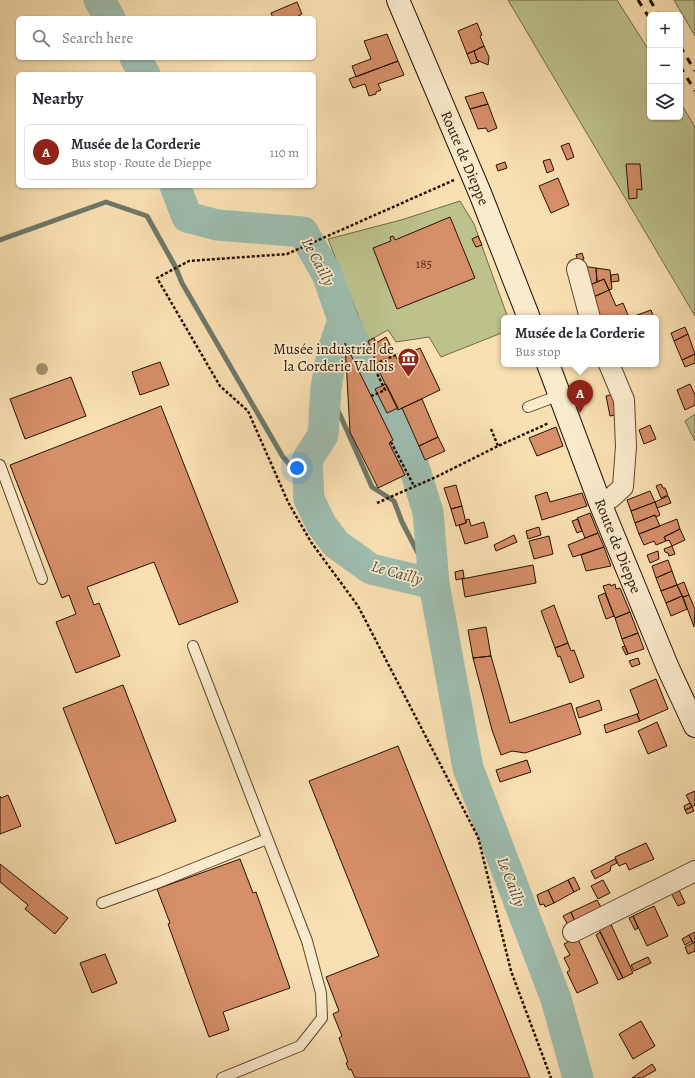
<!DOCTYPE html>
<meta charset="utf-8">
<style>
body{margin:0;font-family:Alegreya,serif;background:#f7f7f7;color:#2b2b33}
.controls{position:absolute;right:12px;top:12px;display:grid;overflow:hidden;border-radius:6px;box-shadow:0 1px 3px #0004}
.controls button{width:36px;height:36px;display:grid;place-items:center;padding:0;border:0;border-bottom:1px solid #e1e1e2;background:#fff;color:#2b2b33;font:20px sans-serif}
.you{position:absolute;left:297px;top:468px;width:14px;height:14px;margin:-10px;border:3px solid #fff;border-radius:50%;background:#1a73e8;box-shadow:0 0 0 6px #1a73e833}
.badge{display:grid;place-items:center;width:26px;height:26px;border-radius:50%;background:#8f2418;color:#fff;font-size:13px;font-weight:700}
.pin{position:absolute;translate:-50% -33px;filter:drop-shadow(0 1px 2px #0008)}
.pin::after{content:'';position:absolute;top:21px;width:14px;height:12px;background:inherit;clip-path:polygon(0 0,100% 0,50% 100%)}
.popup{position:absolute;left:501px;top:315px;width:158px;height:52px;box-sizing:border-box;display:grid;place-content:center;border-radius:6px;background:#fff;filter:drop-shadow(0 1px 3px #0005);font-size:13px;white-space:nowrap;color:#7c7c81}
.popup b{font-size:15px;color:#2b2b33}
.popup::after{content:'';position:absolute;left:50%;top:100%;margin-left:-8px;border:8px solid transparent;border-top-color:#fff}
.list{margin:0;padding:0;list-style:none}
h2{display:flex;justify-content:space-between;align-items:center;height:52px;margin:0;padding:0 16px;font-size:17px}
h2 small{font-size:13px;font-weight:400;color:#7c7c81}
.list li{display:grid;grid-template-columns:26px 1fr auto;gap:12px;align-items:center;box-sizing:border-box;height:56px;margin:0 8px 8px;padding:0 8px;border:1px solid #e1e1e2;border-radius:6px}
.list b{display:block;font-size:15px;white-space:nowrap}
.list p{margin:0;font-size:13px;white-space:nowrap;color:#7c7c81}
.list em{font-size:13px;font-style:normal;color:#7c7c81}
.icon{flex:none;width:22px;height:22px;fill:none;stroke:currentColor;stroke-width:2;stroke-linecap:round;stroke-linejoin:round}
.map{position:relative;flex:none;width:695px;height:1078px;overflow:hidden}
.search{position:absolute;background:#fff;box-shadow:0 1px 3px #0004;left:16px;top:16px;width:300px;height:44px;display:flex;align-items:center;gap:10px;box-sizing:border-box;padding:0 14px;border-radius:6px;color:#7c7c81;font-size:15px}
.panel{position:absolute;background:#fff;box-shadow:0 1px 3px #0004;left:16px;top:72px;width:300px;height:116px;border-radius:6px}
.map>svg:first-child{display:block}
</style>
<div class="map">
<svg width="695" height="1078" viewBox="0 0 695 1078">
<rect width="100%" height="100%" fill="#f9e0b2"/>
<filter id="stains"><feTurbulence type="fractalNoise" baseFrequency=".005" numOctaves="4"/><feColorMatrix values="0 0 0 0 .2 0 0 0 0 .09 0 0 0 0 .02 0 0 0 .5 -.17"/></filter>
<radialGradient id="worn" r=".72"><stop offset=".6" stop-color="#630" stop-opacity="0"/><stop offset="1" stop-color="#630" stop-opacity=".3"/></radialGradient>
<!-- green -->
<path fill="#bdc28d" stroke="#726946" d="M508,0H617L650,52V117H680V102L695,127V316Z
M674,0H695V36Z
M460,201L474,224L508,318H504V332L441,357L429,337L396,342L388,330L368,341L328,239L401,220Z
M695,414V441L685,421Z"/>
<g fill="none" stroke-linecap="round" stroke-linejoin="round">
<!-- stream -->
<path stroke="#6f7869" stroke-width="5" d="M0,240L106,202L147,216L175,266L182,283L283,457L308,485
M326,388L341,417L372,487L394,501L402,522L434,584"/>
<!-- river -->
<path stroke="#9ebdaf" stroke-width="31" d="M99,0L110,18
M135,58L145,74
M175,186L187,217L217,225L303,232L327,274L343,320L332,353L326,388L323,435L307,460L309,499L321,524L336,544L371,569L434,584L468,768L556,999L578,1078
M343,320L410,454L428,512L434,584"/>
</g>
<!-- building -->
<path fill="#d68f69" stroke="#281000" d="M297,2L302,14L298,16L299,18H273L271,13Z
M477,23L482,35L480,36L484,46L467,54L458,31Z
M387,34L398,61L356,77L352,66L371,59L364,41Z
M484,46L489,57L488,65L477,60L474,51Z
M474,51L477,60L479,62L471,64L467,54Z
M398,61L404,75L378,84L381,90L376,92V94L369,96L365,84L353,88L349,79Z
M483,92L488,104L470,109L465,97Z
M488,104L497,128L488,132L486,128L478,129L470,109Z
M569,143L574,157L567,160L561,146Z
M550,159L554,170L547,173L543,161Z
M505,162L507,168L498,171L496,165Z
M626,164H640L642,190L637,189V198L629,199Z
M558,178L569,205L551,213L539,186Z
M450,217L475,278L397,309L373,248L391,241L390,237L393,236L395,240Z
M478,236L482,245L476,247L472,239Z
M582,253L584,259L578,261L576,255Z
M582,266L596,268L597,282L590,285Z
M596,268L610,270L612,289L609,290L604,279L597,282Z
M618,274L619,281L611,282V275Z
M604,279L609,290L589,299L585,287Z
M609,290L616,306L623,303L628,315L621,318H597L589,299Z
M651,310L654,318H629Z
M685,327L688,334L674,341L671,333Z
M688,334L695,354L682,360L674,341Z
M386,337L397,359L420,348L440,390L398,410L380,373L368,341L374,338L376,343Z
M345,343L393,440L389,443L405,475L378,488L350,432Z
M695,354V363L685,367L682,360Z
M160,362L169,385L140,395L132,372Z
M71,377L86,416L25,439L10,399Z
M386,384L398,408L387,413L375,389Z
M690,384L695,395V405L685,410L677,390Z
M614,394L619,414L610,416L606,396Z
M422,399L438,437L419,446L402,408Z
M161,406L238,602L179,625L154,562L87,587L94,605L99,603L120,656L76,673L56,622L76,614L69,595L62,598L10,465Z
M650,425L656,439L644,444L639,430Z
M556,427L563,446L537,456L529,438Z
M438,437L445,451L425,460L419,446Z
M661,484L663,488H665L668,495L661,498L656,486Z
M456,485L462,506L451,509L444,488Z
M650,491L655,502L631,511L627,500Z
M547,492L550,502L582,493L587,506L542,520L535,496Z
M668,496L671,503L657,508L655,502Z
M655,502L660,515L656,517L655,515L635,523L631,511Z
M462,506L466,523L456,526L451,509Z
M590,513L598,533L585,538L577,518Z
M655,515L660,526L639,534L635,523Z
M469,519L471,526L484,522L488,537L465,544L459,525L466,523V520Z
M578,519L582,531L577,533L572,521Z
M677,519L680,529L664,537L666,541L656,545L654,541L644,545L639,534Z
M539,527L541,535L528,539L526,531Z
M680,529L685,540L672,546L669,540L666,541L664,537Z
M598,533L604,547L573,557L568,545Z
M514,535L517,542L496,551L494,545Z
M549,536L553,554L534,559L529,541Z
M672,546L675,554L669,556L668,553L665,552L664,549Z
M604,547L611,566L586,571L581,555Z
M658,551L659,559L650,563L647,555Z
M668,560L672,571L656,578L652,566Z
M533,565L536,583L465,597L462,579Z
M463,570L464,578L456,580L455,572Z
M672,571L677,585L661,591L656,578Z
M684,582L689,595L683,597L677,585Z
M610,584L611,586L615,584L616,589L620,588L630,612L615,618L603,586Z
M677,585L682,596L666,603L661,591Z
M605,593L614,616L606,619L598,596Z
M689,595L695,609L694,627L683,597Z
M682,596L687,609L671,616L666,603Z
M554,605L568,643L555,648L541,611Z
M630,612L638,633L622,639L615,618Z
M486,627L491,656L473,658L468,630Z
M638,633L644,649L628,654L622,639Z
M568,643L571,651L574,650L584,677L570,683L560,656L558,657L555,648Z
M625,646L628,654L626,655L622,647Z
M491,656L510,723L571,703L581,734L525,753L512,751L501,755L492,730L473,658Z
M638,658L640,664L632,667L629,661Z
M656,679L668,709L640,721L637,714L639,713L630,690Z
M123,685L176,821L116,844L63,708Z
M599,700L602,710L579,718L576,708Z
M637,714L640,721L606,733L604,725Z
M657,722L667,746L648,754L638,731Z
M398,746L530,1078H355L351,1069L349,1070L346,1063L348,1062L339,1038L342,1036L333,1014L339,1011L326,977L379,956L309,781Z
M527,760L531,772L500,782L496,770Z
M695,791V805L692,807L686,795Z
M8,795L21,826L0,834V796L1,798Z
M690,803L692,807L685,810L684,806Z
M692,807L694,811L687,814L685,810Z
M646,843L654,859L629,870L626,863L619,866L615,857Z
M240,859L253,893L256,892L290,988L223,1012L229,1030L209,1037L168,924L170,923L157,889Z
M615,859L617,863L611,866L610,871L595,879L591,871Z
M0,864L68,918L55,934L25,909L28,905L0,882Z
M574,877L580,889L574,892L568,880Z
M568,880L574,892L554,903L548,890Z
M603,880L610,893L598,899L591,886Z
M548,890L554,903L545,907L544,904L540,905L537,895Z
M679,890L685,903L678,906L671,893Z
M597,900L603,911L576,924L571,912Z
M654,906L668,936L647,946L633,916Z
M571,912L576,924L568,925L563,916Z
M633,916L638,928L635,930L629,918Z
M609,920L633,973L623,978L597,925Z
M600,932L623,978L618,980L596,935Z
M695,932V942L693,943L689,935Z
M689,935L692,941L685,945L682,939Z
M577,937L598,983L577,993L567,972L570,970L564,958L570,955L564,944Z
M695,942V951L688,954L685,947Z
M105,954L117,983L92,993L80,963Z
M648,957L651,963L634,971L631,965Z
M641,1021L655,1046L633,1059L619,1034Z
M652,1064L656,1070L642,1078H632Z"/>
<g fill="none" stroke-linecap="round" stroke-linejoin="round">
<defs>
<path id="lane" d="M528,407L560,395
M0,465L42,579
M193,646L307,941L321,993L322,1018L300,1046L222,1078
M102,903L157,883L267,839"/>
<path id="street" d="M577,269L590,318
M600,503L611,498L623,487L626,446L624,400L609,364
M573,932L695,871"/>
<path id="secondary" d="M398,0L480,193L529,318
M548,364L600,503L668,668L695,726"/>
</defs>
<!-- lane casing -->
<use href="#lane" stroke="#5c442c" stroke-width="12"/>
<!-- street casing -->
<use href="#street" stroke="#5c442c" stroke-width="22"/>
<!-- secondary casing -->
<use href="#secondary" stroke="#281000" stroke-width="24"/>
<!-- path -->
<path stroke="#281000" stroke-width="2.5" stroke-dasharray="3 2" stroke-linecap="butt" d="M454,180L287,254L189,261L157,278L220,386L248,411L288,502L311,542L358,606L478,837L511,971L551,1078
M371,396L385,390L373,365L398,354
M491,429L498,446
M391,442L414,486
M377,503L436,477L498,446L549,423"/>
<!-- lane -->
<use href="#lane" stroke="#fbebcd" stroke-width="10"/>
<!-- street -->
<use href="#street" stroke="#fbebcd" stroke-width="20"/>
<!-- secondary -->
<use href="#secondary" stroke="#fbebcd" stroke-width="22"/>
<!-- rail -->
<path stroke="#281000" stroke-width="3" stroke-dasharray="7 7" stroke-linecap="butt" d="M638,0L650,19
M650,0L659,15
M680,46L695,71
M680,66L695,91"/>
</g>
<!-- trees -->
<circle fill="#a3906b" cx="42" cy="369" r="6"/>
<!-- icons -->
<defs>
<symbol id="museum-pin" viewBox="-11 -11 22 30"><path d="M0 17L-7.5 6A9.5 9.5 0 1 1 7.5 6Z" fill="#8f2418" stroke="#fbebcd"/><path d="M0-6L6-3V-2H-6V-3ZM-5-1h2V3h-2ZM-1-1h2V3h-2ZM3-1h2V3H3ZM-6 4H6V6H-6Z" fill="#fff"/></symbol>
</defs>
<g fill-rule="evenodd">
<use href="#museum-pin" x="396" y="346" width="25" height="34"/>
</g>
<g text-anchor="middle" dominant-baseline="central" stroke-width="3.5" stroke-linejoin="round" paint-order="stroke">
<!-- number labels -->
<g font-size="13" fill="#54301a">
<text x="424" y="263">185</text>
</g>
<!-- street labels -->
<g font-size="15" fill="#281000" stroke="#fbebcd">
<text transform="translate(465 158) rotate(67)">Route de Dieppe</text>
<text transform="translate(618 546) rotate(68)">Route de Dieppe</text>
</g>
<!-- poi labels -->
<g font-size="15" fill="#281000" stroke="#fbebcd" text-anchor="end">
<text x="394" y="349">Musée industriel de<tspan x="394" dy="17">la Corderie Vallois</tspan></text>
</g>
<!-- water labels -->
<g font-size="16" font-style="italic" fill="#514d3d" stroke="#fbebcd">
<text transform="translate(318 262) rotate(62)">Le Cailly</text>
<text transform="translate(397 573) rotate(16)">Le Cailly</text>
<text transform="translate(511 882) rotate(69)">Le Cailly</text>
</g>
</g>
<rect width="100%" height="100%" filter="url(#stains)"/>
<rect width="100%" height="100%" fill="url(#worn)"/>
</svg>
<div class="controls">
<button>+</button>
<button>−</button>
<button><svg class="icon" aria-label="layers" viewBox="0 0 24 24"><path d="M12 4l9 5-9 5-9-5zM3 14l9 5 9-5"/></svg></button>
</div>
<div class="you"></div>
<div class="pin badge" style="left:580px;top:413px">A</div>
<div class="popup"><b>Musée de la Corderie</b>Bus stop</div>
<div class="search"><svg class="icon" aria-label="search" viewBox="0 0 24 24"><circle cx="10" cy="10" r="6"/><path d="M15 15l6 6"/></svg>Search here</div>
<section class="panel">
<h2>Nearby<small></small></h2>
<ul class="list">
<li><span class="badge">A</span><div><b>Musée de la Corderie</b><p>Bus stop · Route de Dieppe</p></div><em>110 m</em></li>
</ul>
</section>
</div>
